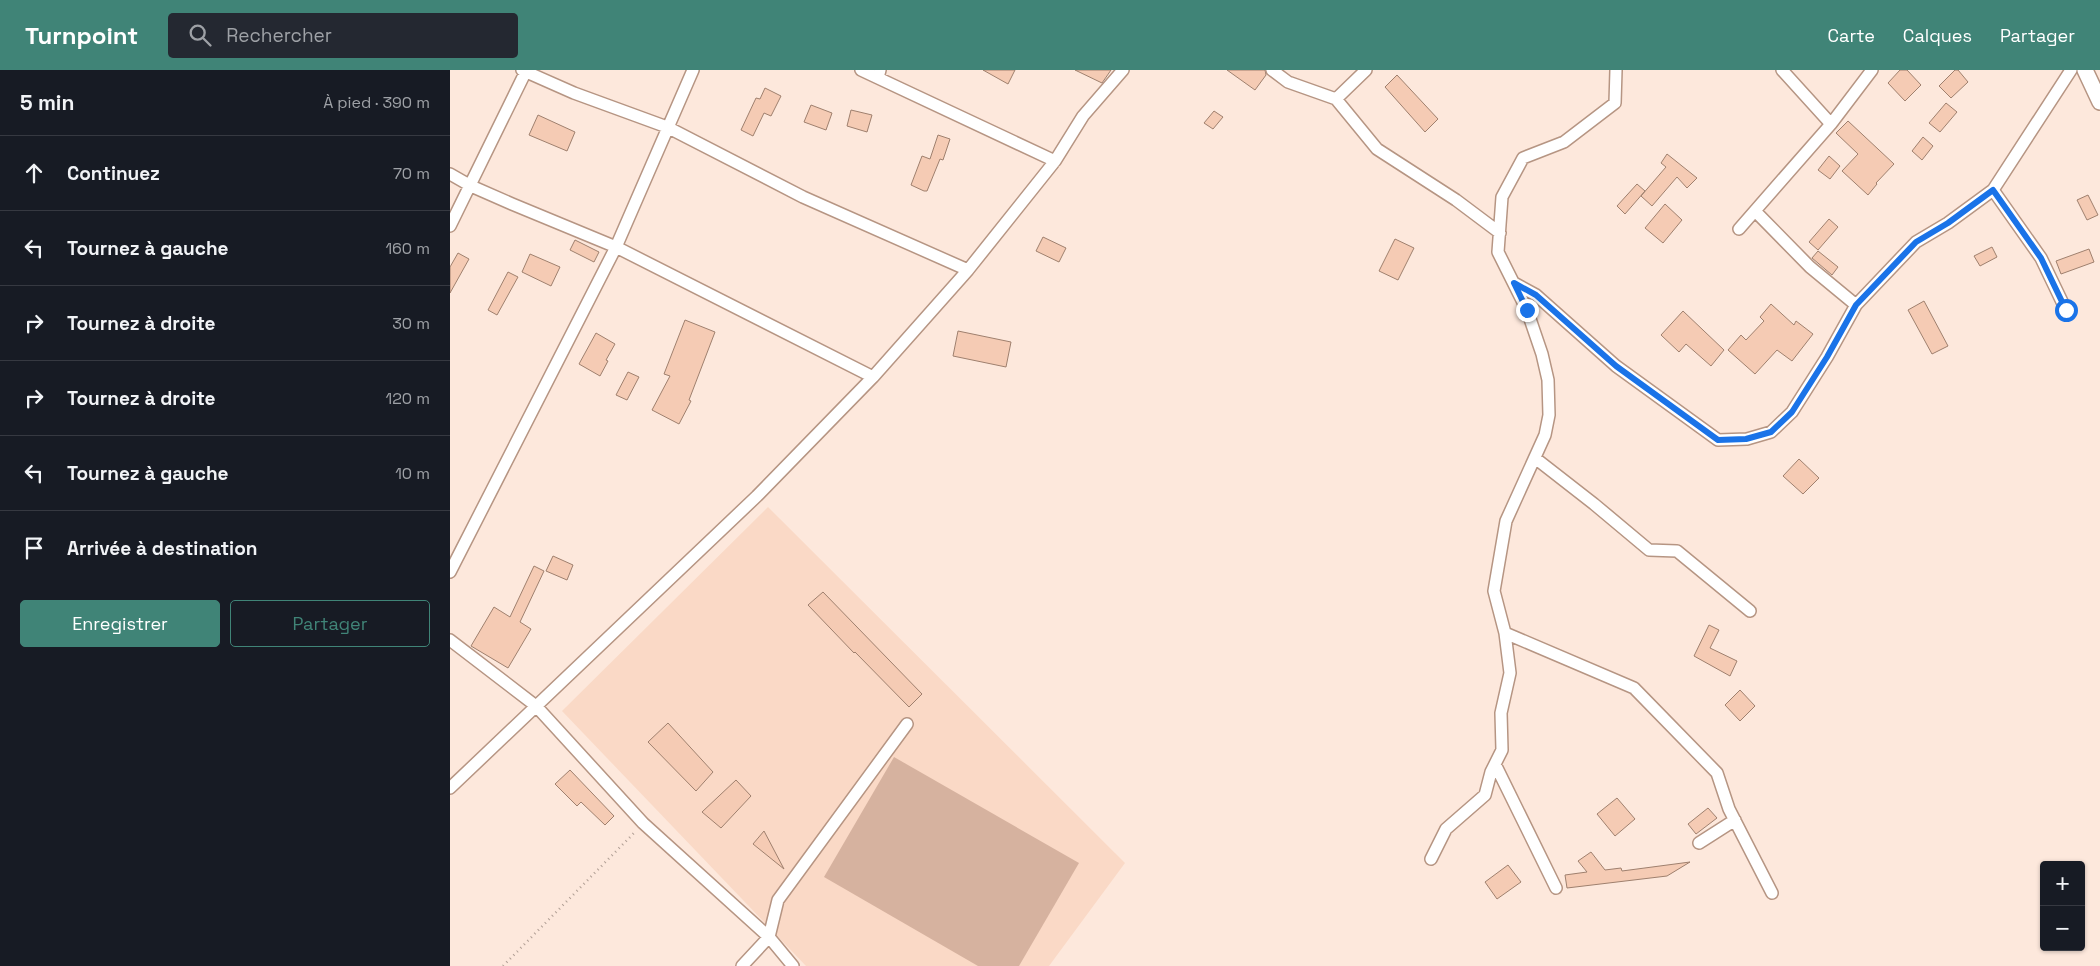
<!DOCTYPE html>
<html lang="fr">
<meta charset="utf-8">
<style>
body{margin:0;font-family:"Space Grotesk",sans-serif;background:#242831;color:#f1f3f6}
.controls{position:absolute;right:15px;bottom:15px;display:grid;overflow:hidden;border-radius:5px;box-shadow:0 1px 4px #0004}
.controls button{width:45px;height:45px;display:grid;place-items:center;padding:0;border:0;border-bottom:1px solid #363941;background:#171b24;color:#f1f3f6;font:25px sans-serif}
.stop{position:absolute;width:15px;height:15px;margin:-11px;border:4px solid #1a73e8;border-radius:50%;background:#fff}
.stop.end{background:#1a73e8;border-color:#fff;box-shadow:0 1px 5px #0008}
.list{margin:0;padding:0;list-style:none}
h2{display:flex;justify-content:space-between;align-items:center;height:65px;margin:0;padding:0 20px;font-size:21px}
h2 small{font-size:16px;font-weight:400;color:#9ea1a6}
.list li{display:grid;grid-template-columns:32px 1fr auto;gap:15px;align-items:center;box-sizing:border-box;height:75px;padding:0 20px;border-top:1px solid #363941}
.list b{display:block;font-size:19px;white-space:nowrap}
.list em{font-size:16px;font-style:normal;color:#9ea1a6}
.actions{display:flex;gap:10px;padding:15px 20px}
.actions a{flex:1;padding:11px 0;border:1px solid #408477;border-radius:5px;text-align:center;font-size:18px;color:#408477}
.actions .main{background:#408477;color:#fff}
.icon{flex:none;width:28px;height:28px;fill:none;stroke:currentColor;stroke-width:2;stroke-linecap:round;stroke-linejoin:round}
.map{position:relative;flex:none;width:1650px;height:896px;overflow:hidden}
header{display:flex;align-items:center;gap:30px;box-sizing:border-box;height:70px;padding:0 25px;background:#408477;color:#fff}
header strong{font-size:24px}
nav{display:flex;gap:28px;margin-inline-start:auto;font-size:18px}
.search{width:350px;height:45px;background:#242831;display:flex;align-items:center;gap:12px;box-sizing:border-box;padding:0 18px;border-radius:5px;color:#9ea1a6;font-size:19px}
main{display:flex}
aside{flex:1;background:#171b24}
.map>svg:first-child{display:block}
</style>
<header>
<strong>Turnpoint</strong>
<div class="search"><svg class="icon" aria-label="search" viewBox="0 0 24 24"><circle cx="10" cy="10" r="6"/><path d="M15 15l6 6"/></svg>Rechercher</div>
<nav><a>Carte</a><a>Calques</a><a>Partager</a></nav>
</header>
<main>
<aside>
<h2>5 min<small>À pied · 390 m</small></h2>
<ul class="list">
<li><svg class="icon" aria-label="ahead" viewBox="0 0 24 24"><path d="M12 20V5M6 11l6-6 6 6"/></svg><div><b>Continuez</b></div><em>70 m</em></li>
<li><svg class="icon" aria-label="left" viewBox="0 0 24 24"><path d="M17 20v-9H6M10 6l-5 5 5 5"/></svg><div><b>Tournez à gauche</b></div><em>160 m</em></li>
<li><svg class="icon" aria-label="right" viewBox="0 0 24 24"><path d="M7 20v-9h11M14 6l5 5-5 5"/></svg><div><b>Tournez à droite</b></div><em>30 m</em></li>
<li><svg class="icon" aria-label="right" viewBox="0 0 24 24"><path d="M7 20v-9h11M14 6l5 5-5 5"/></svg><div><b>Tournez à droite</b></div><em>120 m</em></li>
<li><svg class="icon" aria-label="left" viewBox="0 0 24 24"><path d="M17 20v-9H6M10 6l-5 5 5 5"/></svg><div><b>Tournez à gauche</b></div><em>10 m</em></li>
<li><svg class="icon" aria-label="arrive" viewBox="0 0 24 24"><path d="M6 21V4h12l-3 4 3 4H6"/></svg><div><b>Arrivée à destination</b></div></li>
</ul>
<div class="actions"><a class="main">Enregistrer</a><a>Partager</a></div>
</aside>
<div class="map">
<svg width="1650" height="896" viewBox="0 0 1650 896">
<rect width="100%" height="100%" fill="#fde8dc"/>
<!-- built -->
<path fill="#fad9c6" d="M318,437L675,793L599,896H356L112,641Z"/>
<!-- green -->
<path fill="#d6b29f" d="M444,687L629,793L569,896H528L374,807Z"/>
<!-- building -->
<path fill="#f5cbb4" stroke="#9f806e" d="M533,0H565L558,14Z
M625,0H661L652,13Z
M777,0H815L816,5L805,20Z
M1450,0H1457L1471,15L1455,31L1438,13Z
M1505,0H1508L1518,12L1501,28L1489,16Z
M947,5L988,49L975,62L935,17Z
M315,18L331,26L321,46L314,43L303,66L291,60L306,28L310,29Z
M1496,33L1507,42L1490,62L1479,53Z
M361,35L382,43L376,60L354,52Z
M401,40L422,45L417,62L397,56Z
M764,41L773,47L763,59L754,53Z
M88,45L125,62L117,81L79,65Z
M1398,51L1444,94L1426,113L1427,114L1418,125L1392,101L1408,84L1386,63Z
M488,65L500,69L493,90L490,89L477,121H474L461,115L472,86L480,89Z
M1473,67L1483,76L1472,90L1462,81Z
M1217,84L1247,108L1237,118L1227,107L1202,136L1191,126L1216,97L1211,93Z
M1379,86L1390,96L1380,109L1368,100Z
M1187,114L1195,121L1175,144L1167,136Z
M1638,125L1648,145L1637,150L1627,130Z
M1215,134L1232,150L1213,173L1195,158Z
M1379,149L1388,157L1368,180L1359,172Z
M593,167L616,178L609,192L586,181Z
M945,169L964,178L948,210L929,201Z
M125,170L149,182L144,192L120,180Z
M1542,177L1547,187L1530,196L1524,186Z
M1639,179L1644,192L1611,204L1606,191Z
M1368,181L1388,197L1382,205L1362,188Z
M8,183L19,189L0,223V197Z
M80,184L110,197L101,216L72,202Z
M58,202L68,207L47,245L38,240Z
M1474,231L1498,276L1482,284L1458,240Z
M1321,234L1344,255L1346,251L1363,264L1342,291L1327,280L1305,304L1278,280L1291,265L1296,270L1314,251L1310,247Z
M1233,241L1274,280L1261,296L1236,274L1229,282L1211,265Z
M235,250L265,262L239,330L241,331L229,354L202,340L220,306L214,304Z
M508,261L561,272L556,297L503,286Z
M146,263L165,274L156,290L158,291L150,306L129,294Z
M178,302L189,307L177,330L166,325Z
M1349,389L1369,408L1353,424L1333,406Z
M103,486L123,495L117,510L96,501Z
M84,496L94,501L70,552L81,559L58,598L21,576L44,537L60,547Z
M373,522L472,624L459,637L405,582L404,583L358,535Z
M1259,555L1269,560L1260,578L1287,591L1280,606L1244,586Z
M1290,620L1305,636L1290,651L1275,635Z
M218,653L263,702L246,721L198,672Z
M120,700L164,746L155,755L131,732L127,736L105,714Z
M286,710L301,726L271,758L252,742Z
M1167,728L1185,749L1165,766L1147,744Z
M1258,738L1267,748L1246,764L1238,754Z
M314,761L334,799L303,774Z
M1141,782L1155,800L1171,798L1172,801L1240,792L1217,806L1117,818L1115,805L1137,802L1128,791Z
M1058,795L1071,812L1047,829L1035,812Z"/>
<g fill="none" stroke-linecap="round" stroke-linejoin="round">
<defs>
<path id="minor" d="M72,0L124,23L217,57L353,127L518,200
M411,0L428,8L430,0
M822,0L838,12L886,29L927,79L1006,130L1050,163
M1332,0L1381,54
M428,8L605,91
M886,29L916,0
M0,104L21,116L62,134L166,177L423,307
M1543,120L1591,188L1616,240
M1305,141L1360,197L1406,235
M0,156L76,1
M1289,159L1381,54L1422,0
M1064,213L1086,225L1166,296L1268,370L1297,369L1321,362L1342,342L1377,287L1406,235L1466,172L1498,153L1543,120L1621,0
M1085,388L1144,434L1199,480L1227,481L1300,541
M0,502L166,177L243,0
M1055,563L1184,618L1267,703L1279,739L1322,823
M0,570L86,636L193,753L319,867L343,896
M1045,694L1106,818
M0,718L307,426L423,307L518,200L605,91L633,46L673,0
M1249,773L1285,750
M981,789L996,759L1035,725L1041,702L1052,680L1051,643L1060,603L1055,563L1044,521L1056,451L1095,365L1099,345L1098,310L1092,284L1077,240L1048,182L1052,127L1073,88L1114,72L1165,33L1166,0
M292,896L319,867L328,830L457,654"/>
<path id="tertiary" d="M1635,0L1650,32"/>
</defs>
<!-- minor casing -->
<use href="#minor" stroke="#b69583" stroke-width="14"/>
<!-- tertiary casing -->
<use href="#tertiary" stroke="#b69583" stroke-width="18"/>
<!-- path -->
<path stroke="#b19f95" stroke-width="2.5" stroke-dasharray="1 4" stroke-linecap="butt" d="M53,896L185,762"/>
<!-- minor -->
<use href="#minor" stroke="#fff" stroke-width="11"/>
<!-- tertiary -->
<use href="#tertiary" stroke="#fff" stroke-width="15"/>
</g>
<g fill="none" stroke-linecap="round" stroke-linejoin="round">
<!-- route -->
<path stroke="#1a73e8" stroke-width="6" d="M1077,240L1064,213L1086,225L1166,296L1268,370L1296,369L1321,362L1342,342L1377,287L1406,235L1466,172L1498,153L1543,120L1591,188L1616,240"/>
</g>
</svg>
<div class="controls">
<button>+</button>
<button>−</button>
</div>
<div class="stop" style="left:1616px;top:240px"></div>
<div class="stop end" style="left:1077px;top:240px"></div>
</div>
</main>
